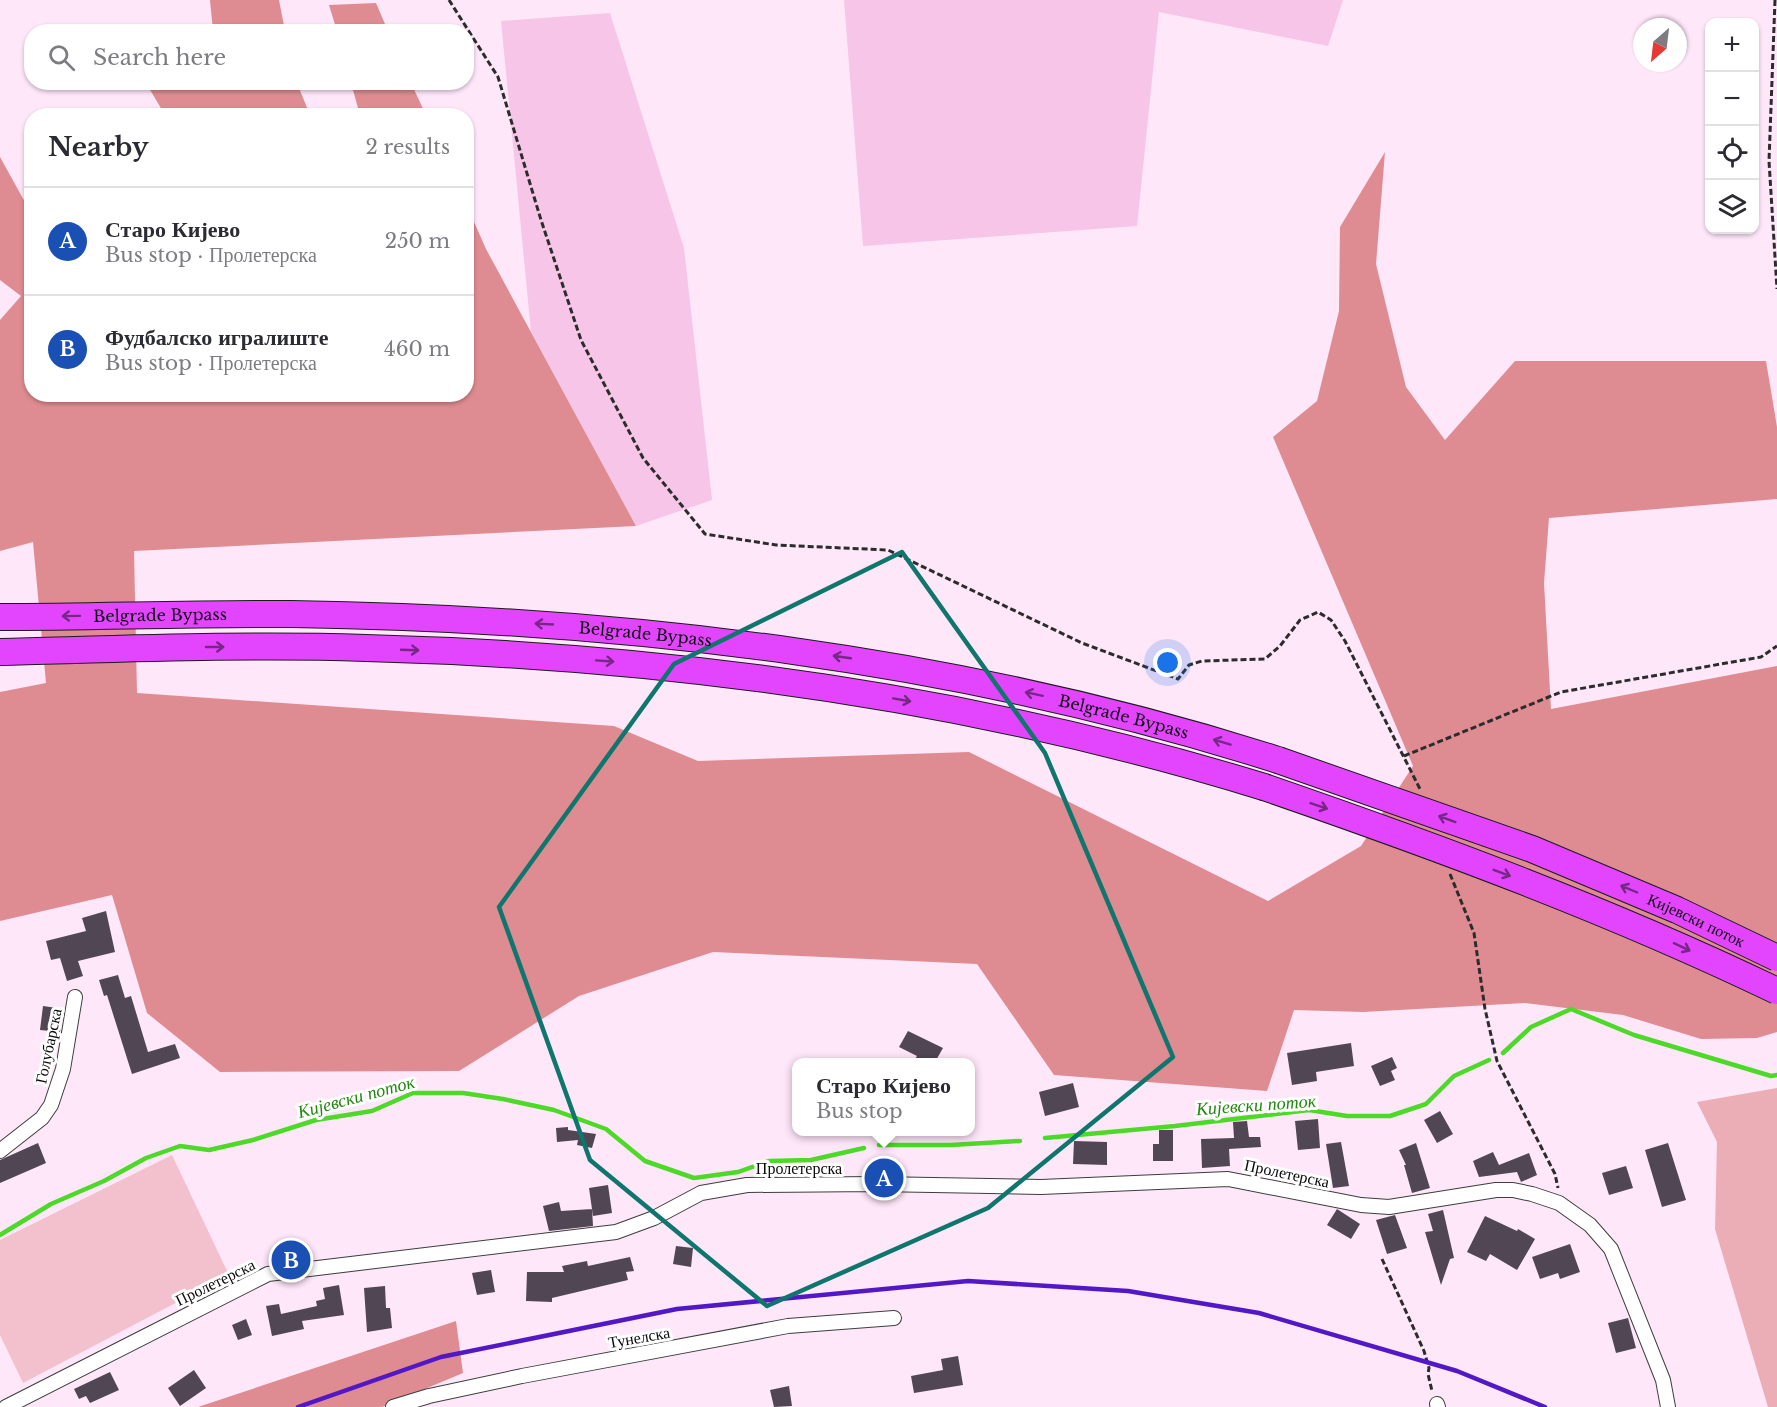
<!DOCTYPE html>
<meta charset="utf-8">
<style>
body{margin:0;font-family:"Libre Baskerville",serif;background:#f7f7f7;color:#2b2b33}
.controls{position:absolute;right:18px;top:18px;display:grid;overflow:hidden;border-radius:12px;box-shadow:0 2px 4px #0004}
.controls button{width:54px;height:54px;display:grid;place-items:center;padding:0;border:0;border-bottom:2px solid #e1e1e2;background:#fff;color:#2b2b33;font:30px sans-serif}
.compass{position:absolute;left:1633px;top:18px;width:54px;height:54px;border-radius:50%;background:#fff;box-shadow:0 2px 4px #0004;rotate:208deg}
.you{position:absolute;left:1168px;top:663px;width:21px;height:21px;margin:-15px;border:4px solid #fff;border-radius:50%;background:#1a73e8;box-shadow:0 0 0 9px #1a73e833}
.badge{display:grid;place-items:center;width:39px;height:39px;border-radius:50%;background:#7c3aed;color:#fff;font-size:20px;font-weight:700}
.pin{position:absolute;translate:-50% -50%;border:3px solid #fff;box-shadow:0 2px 6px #0006}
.popup{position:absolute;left:792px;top:1058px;width:183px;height:78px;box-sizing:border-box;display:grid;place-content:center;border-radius:12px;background:#fff;filter:drop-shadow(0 2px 4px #0005);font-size:20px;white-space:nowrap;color:#7c7c81}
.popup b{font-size:22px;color:#2b2b33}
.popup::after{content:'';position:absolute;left:50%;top:100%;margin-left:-12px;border:12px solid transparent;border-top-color:#fff}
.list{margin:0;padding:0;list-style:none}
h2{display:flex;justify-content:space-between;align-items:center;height:78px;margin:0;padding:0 24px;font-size:26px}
h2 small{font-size:20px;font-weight:400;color:#7c7c81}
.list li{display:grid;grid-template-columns:39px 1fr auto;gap:18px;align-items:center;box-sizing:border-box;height:108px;padding:0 24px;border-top:2px solid #e1e1e2}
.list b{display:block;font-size:22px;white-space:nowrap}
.list p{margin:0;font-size:20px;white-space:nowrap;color:#7c7c81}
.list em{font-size:20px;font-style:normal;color:#7c7c81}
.icon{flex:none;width:33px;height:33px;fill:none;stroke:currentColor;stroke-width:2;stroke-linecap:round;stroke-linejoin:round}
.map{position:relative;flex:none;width:1777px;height:1407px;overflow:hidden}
.search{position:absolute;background:#fff;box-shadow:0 2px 4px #0004;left:24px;top:24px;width:450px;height:66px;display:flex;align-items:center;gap:15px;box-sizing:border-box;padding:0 21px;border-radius:24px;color:#7c7c81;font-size:22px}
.panel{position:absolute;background:#fff;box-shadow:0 2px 4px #0004;left:24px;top:108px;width:450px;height:294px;border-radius:24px}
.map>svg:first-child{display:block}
</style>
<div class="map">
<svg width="1777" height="1407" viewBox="0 0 1777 1407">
<rect width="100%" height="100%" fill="#ffe7fa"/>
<!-- farmland -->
<path fill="#f7c5e8" d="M844,0H1343L1328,46L1159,12L1137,226L863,246Z
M610,13L684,248L712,500L636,526L531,332L501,21Z"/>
<!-- green -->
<path fill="#ecaeb6" d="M1777,1088V1407H1768L1715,1229L1717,1142L1697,1102Z"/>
<!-- forest -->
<path fill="#de8c91" d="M210,0H279L285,31H213Z
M376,3L388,31H337L329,5Z
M146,83H297L310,115H165Z
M351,83H411L426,115H360Z
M1385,152L1376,264L1406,387L1445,440L1515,361H1766L1777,427V499L1549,518L1544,583L1551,709L1777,666V1032L1757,1038L1701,1039L1623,1015L1525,1003L1363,1012L1294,1010L1267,1091L1054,1075L977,964L713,952L579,996L459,1071L220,1072L147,1013L112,895L0,921V692L46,683L33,542L0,551V320L21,296L0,280V157L31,213L32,394H466L467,206L486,249L636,526L134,551L137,693L614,726L698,761L969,752L1268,901L1361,846L1413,766L1273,437L1317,401L1339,311L1340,227Z
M456,1321L463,1373L382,1407H198Z"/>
<!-- pitch -->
<path fill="#f3c1ce" d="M172,1155L229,1275L23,1383L0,1335V1240Z"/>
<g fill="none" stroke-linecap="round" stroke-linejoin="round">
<!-- stream -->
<path stroke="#4dd928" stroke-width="4.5" d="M1503,1053L1531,1027L1571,1009L1634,1035L1771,1076L1777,1075
M1045,1138L1175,1126L1309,1110L1347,1116H1390L1426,1104L1454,1076L1489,1060
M879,1145H951L1020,1141
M0,1235L51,1204L104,1181L146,1158L180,1146L209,1150L253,1140L316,1120L372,1111L413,1093H463L503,1099L554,1110L606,1129L645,1161L694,1178L738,1172L769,1161L811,1160L864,1148"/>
</g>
<!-- building -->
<path fill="#514654" d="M106,911L115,952L78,961L83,976L67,981L60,958L51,960L46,941L86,931L82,918Z
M118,975L125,998L131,996L148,1052L175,1044L180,1058L132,1074L107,995L104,996L99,980Z
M43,1006L64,1009L60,1032L40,1030Z
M908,1031L943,1048L935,1062H913L917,1056L899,1047Z
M1351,1043L1354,1066L1316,1072L1317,1081L1292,1085L1287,1053Z
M1392,1057L1397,1068L1391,1071L1395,1080L1380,1086L1371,1066Z
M1073,1083L1079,1107L1045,1116L1039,1092Z
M1440,1111L1453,1134L1437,1143L1424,1120Z
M1318,1119L1320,1148L1298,1150L1295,1121Z
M1247,1121L1249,1137H1260L1261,1147L1229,1149L1230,1166L1202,1168L1201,1139L1234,1138L1233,1122Z
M568,1127V1130L596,1134L592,1148L577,1145L578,1140L557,1142L556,1128Z
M1159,1130H1173V1161H1153V1144H1159Z
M1074,1141L1107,1142V1165L1073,1164Z
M1341,1142L1349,1186L1333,1188L1326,1144Z
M38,1143L46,1163L0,1183V1160Z
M1416,1143L1430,1188L1412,1193L1404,1165H1406L1399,1150Z
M1668,1143L1686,1200L1662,1207L1645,1150Z
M1493,1152L1499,1165L1529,1153L1537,1175L1521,1182L1517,1172L1479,1177L1473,1161Z
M1626,1166L1633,1188L1609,1195L1602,1173Z
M608,1185L612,1213L593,1216L589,1188Z
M559,1202L561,1211L592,1209L593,1226L549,1231L543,1206Z
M1337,1209L1360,1224L1351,1239L1327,1225Z
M1443,1210L1454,1258L1450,1259L1441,1285L1425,1232L1433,1231L1428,1214Z
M1395,1215L1407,1248L1387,1254L1376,1220Z
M1485,1216L1517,1231L1518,1229L1535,1239L1517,1270L1490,1254L1486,1261L1467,1252Z
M1570,1244L1580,1272L1560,1279L1558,1273L1540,1279L1532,1257Z
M676,1246L693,1248L691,1267L673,1264Z
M630,1257L634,1271L626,1272L628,1280L552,1298V1302L526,1301L527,1272H564L562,1266L587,1261L588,1266Z
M491,1270L495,1292L477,1295L472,1273Z
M339,1285L344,1315L302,1321L304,1329L272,1336L266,1306L279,1304L281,1314L317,1306L316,1301L325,1299L323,1288Z
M385,1286L386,1308H390L392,1328L367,1332L364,1288Z
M1628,1318L1636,1348L1616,1353L1608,1323Z
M246,1319L252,1335L238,1340L232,1325Z
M958,1356L963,1385L914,1393L911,1376L943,1370L941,1359Z
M194,1370L206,1388L180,1406L168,1388Z
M110,1372L119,1390L90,1403L86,1396L79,1399L74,1389Z
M789,1386L792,1406L774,1407L770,1390Z"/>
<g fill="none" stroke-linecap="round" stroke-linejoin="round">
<defs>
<path id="minor" d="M0,1151L42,1118L51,1105L63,1069L75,997
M1437,1404L1438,1407
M6,1407L268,1274L616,1232L654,1218L701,1193L747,1185L876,1184L1041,1187L1228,1179L1361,1205L1389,1207L1496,1190H1513L1532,1194L1559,1203L1590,1225L1611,1249L1663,1380L1668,1407
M393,1407L429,1396L522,1376L788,1326L894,1318"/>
<g id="motorway">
<path id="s1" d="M0,617C97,617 195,613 292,614C626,619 959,658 1278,760"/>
<path d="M0,652C122,649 244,644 366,648C670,656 972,697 1264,787"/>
</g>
</defs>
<!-- minor casing -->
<use href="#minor" stroke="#3d3d3d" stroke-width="16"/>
<!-- motorway casing -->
<use href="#motorway" stroke="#1b1b1b" stroke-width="28"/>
<!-- path -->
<path stroke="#2c2c2c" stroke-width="3" stroke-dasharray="6 3" stroke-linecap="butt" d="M449,0L498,77L541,220L581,340L643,458L705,534L776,545L888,550L1082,643L1178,679L1189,665L1202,661L1265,659L1280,646L1300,620L1318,612L1331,620L1345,641L1420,789
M1775,0L1769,161L1777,289
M1404,756L1561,692L1761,657L1777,646
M1450,874L1474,933L1485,1009L1497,1061L1555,1174L1558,1188
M1382,1259L1424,1351L1429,1368L1428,1374L1432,1391"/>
<!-- minor -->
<use href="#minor" stroke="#fff" stroke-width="14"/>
<!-- motorway -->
<use href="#motorway" stroke="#e345ff" stroke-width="26"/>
<!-- rail -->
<path stroke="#5318c5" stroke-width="4.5" d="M298,1407L441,1357L677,1309L968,1281L1128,1291L1259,1313L1457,1371L1545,1407"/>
<defs>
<g id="motorway-bridge">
<path id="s2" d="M1278,760L1532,849L1677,910L1777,958"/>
<path d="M1264,787C1438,847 1611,911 1777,991"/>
</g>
</defs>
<!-- motorway-bridge casing -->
<use href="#motorway-bridge" stroke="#1b1b1b" stroke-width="28" stroke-linecap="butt"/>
<!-- motorway-bridge -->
<use href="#motorway-bridge" stroke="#e345ff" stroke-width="26"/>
</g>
<!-- one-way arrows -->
<defs><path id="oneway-shaft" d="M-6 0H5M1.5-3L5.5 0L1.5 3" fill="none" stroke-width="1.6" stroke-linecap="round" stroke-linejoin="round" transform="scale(1.5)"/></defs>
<g stroke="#762884">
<use href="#oneway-shaft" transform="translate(71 616) rotate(179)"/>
<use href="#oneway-shaft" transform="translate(544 624) rotate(-177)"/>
<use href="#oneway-shaft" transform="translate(215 647)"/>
<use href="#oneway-shaft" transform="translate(410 650) rotate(2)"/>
<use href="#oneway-shaft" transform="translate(842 657) rotate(-172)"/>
<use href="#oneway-shaft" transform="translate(605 661) rotate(4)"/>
<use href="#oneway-shaft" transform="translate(1034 694) rotate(-168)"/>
<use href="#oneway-shaft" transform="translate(902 700) rotate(10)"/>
<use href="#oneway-shaft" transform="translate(1222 742) rotate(-163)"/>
<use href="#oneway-shaft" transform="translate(1319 806) rotate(19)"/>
<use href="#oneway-shaft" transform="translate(1447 819) rotate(-160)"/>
<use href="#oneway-shaft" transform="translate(1502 873) rotate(21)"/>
<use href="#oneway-shaft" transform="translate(1629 889) rotate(-157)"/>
<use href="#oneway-shaft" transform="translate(1682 947) rotate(25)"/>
</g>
<!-- marked area -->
<path fill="none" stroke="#0f766e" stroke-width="4.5" stroke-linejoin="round" d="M902,552L1045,753L1173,1057L988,1208L767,1306L590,1160L499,907L674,664Z"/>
<g text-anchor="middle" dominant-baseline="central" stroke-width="6" stroke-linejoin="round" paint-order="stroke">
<!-- street labels -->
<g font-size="16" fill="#0a0a0a" stroke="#fff">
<text stroke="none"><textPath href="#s1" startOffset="160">Belgrade Bypass</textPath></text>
<text stroke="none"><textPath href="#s1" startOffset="646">Belgrade Bypass</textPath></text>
<text stroke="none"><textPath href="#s1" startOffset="1132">Belgrade Bypass</textPath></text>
<text stroke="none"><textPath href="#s2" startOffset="448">Кијевски поток</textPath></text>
<text transform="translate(48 1046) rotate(-78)">Голубарска</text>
<text x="799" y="1168">Пролетерска</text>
<text transform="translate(1287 1173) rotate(12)">Пролетерска</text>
<text transform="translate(215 1282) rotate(-26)">Пролетерска</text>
<text transform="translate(639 1337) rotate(-10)">Тунелска</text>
</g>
<!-- water labels -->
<g font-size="18" font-style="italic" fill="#21870c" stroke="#fff">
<text transform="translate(356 1097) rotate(-15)">Кијевски поток</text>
<text transform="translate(1256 1105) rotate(-4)">Кијевски поток</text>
</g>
</g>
</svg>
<div class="controls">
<button>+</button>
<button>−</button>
<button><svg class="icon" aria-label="locate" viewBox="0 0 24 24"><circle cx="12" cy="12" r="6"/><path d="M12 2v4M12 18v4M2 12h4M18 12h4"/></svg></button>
<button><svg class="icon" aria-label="layers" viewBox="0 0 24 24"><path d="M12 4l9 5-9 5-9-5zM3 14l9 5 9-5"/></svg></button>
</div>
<svg class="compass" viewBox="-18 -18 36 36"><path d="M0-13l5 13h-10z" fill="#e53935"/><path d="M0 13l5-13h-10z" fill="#7c7c81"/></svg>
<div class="you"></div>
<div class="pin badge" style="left:884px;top:1178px;background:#1a4fb4">A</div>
<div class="popup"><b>Старо Кијево</b>Bus stop</div>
<div class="pin badge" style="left:291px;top:1260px;background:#1a4fb4">B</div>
<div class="search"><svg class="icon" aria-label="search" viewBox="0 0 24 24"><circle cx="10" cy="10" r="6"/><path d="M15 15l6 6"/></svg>Search here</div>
<section class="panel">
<h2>Nearby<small>2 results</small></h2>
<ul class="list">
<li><span class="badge" style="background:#1a4fb4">A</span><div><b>Старо Кијево</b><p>Bus stop · Пролетерска</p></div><em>250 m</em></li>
<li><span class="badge" style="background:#1a4fb4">B</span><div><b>Фудбалско игралиште</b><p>Bus stop · Пролетерска</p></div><em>460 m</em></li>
</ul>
</section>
</div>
